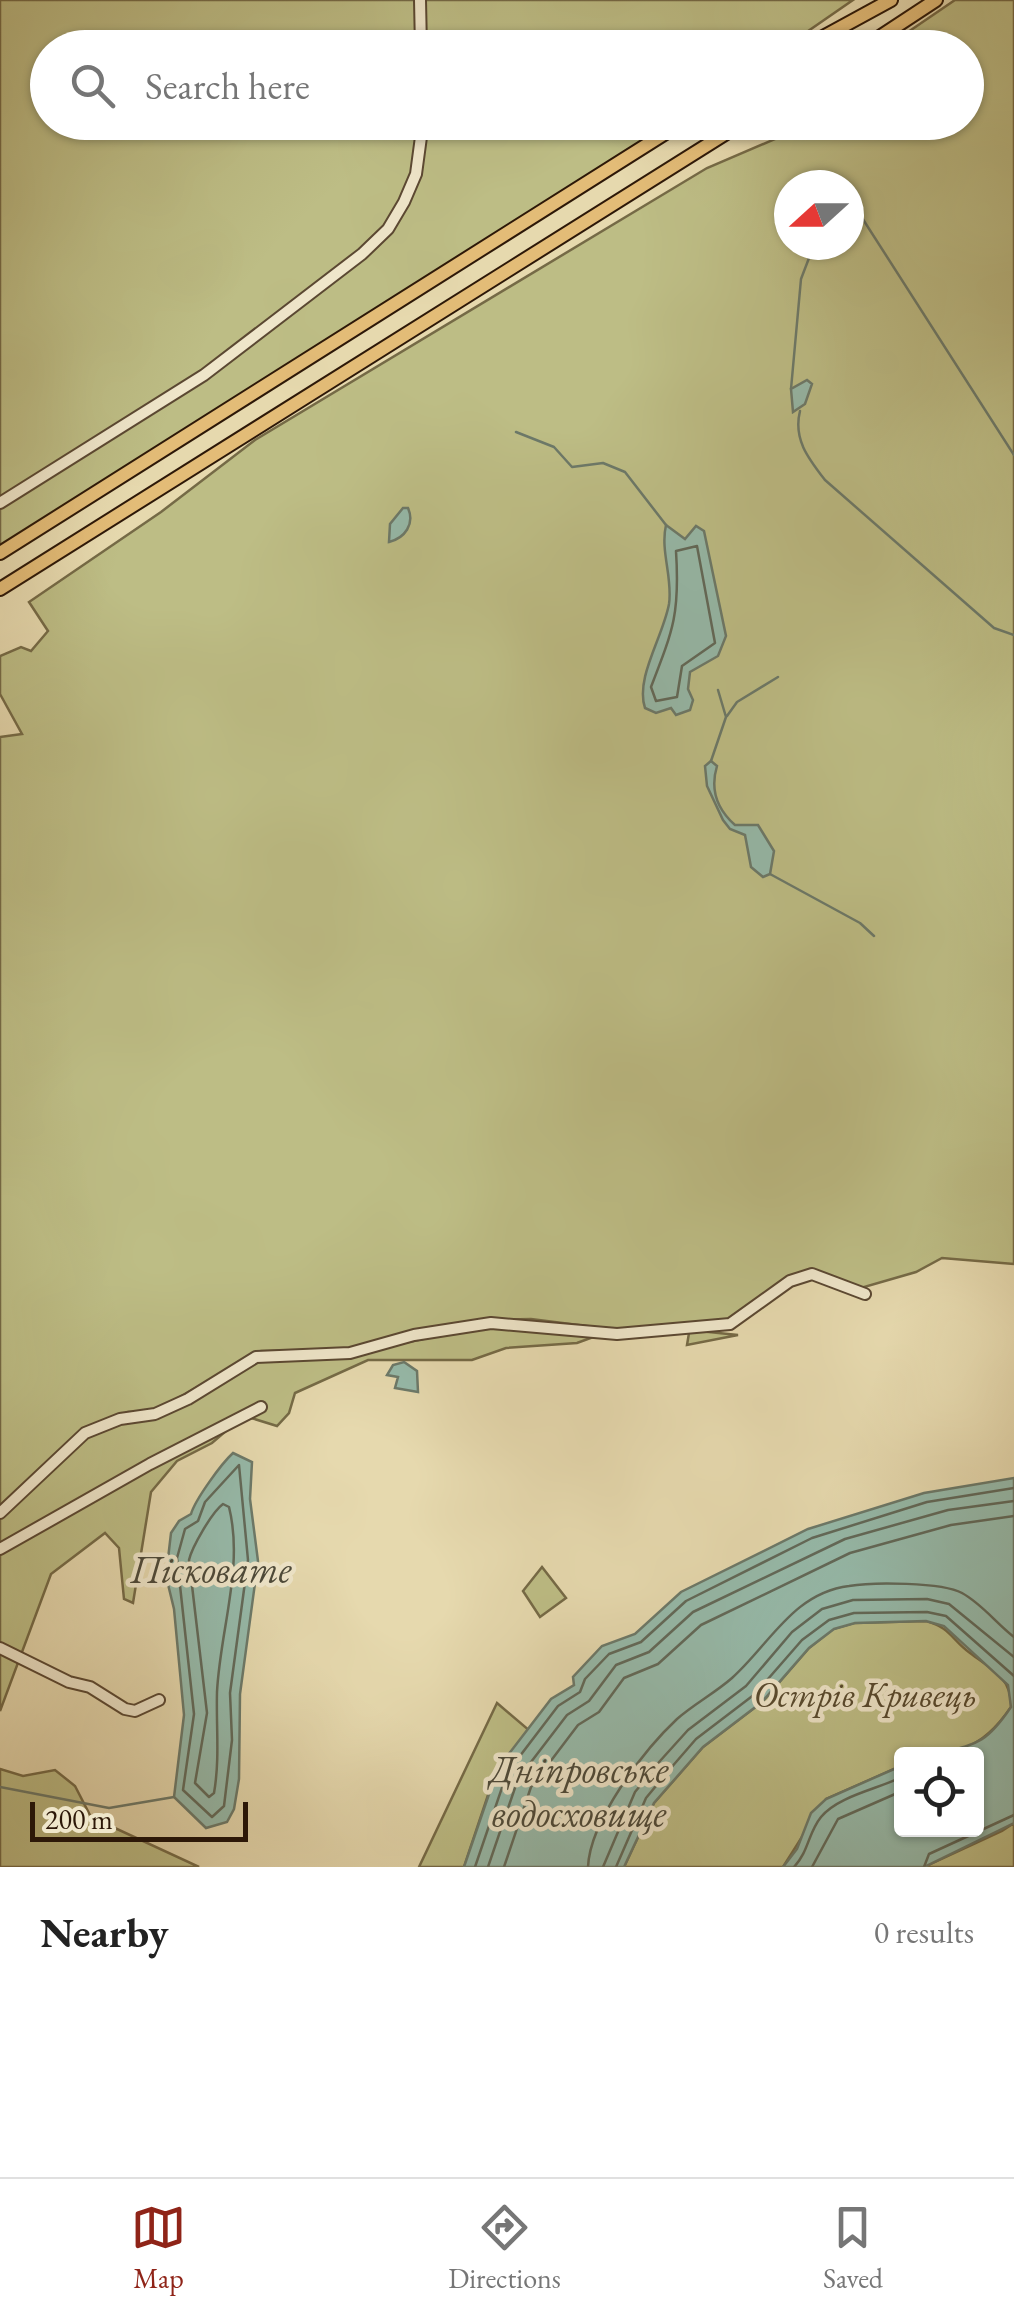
<!DOCTYPE html>
<meta charset="utf-8">
<style>
body{margin:0;font-family:"EB Garamond",serif;background:#f2f2f2;color:#222}
.controls{position:absolute;right:30px;bottom:30px;display:grid;overflow:hidden;border-radius:10px;box-shadow:0 2px 8px #0004}
.controls button{width:90px;height:90px;display:grid;place-items:center;padding:0;border:0;border-bottom:2px solid #e0e0e0;background:#fff;color:#222;font:50px sans-serif}
.compass{position:absolute;left:774px;top:170px;width:90px;height:90px;border-radius:50%;background:#fff;box-shadow:0 2px 8px #0004;rotate:249deg}
.scale{position:absolute;left:30px;bottom:25px;width:218px;box-sizing:border-box;padding-left:10px;border:5px solid #2d1808;border-top:0;font-size:28px;line-height:35px;white-space:nowrap;color:#2d1808;-webkit-text-stroke:8px #efe6ca;paint-order:stroke}
.list{margin:0;padding:0;list-style:none}
h2{display:flex;justify-content:space-between;align-items:center;height:130px;margin:0;padding:0 40px;font-size:42px}
h2 small{font-size:32px;font-weight:400;color:#767676}
.icon{flex:none;width:55px;height:55px;fill:none;stroke:currentColor;stroke-width:2;stroke-linecap:round;stroke-linejoin:round}
.map{position:relative;flex:none;width:1014px;height:1867px;overflow:hidden}
.search{position:absolute;background:#fff;box-shadow:0 2px 8px #0004;left:30px;right:30px;top:30px;height:110px;display:flex;align-items:center;gap:25px;box-sizing:border-box;padding:0 35px;border-radius:55px;color:#767676;font-size:38px}
.sheet{height:310px;background:#fff}
nav{display:flex;justify-content:space-around;align-items:center;box-sizing:border-box;height:140px;border-top:2px solid #e0e0e0;background:#fff;font-size:28px;color:#767676}
nav a{display:grid;justify-items:center;gap:5px}
nav .on{color:#8f2418}
.map>svg:first-child{display:block}
</style>
<div class="map">
<svg width="1014" height="1867" viewBox="0 0 1014 1867">
<rect width="100%" height="100%" fill="#e6d9ae"/>
<filter id="stains"><feTurbulence type="fractalNoise" baseFrequency=".002" numOctaves="4"/><feColorMatrix values="0 0 0 0 .2 0 0 0 0 .09 0 0 0 0 .02 0 0 0 .5 -.17"/></filter>
<radialGradient id="worn" r=".72"><stop offset=".6" stop-color="#630" stop-opacity="0"/><stop offset="1" stop-color="#630" stop-opacity=".3"/></radialGradient>
<!-- green -->
<path fill="#bdbd85" stroke="#756a46" stroke-width="2.5" fill-rule="evenodd" d="M0,0H853L785,47L48,48V122L671,123L0,547Z
M955,0H1014V1264L942,1258L916,1272L854,1290L812,1270L731,1320L618,1330L531,1319L482,1320L351,1350L261,1351L153,1412H128L84,1430L0,1506V737L22,734L0,694V656L21,647L31,651L48,631L29,602L161,512L255,440L707,168L789,133L801,123L966,122V48L886,47ZM789,185H849V245H789Z
M491,1325L596,1336L577,1343L506,1348L472,1360H368L295,1393L289,1413L277,1426L251,1418L233,1425L212,1443L177,1461L151,1492L133,1603L124,1599L119,1548L105,1533L51,1574L0,1711V1517L87,1435L102,1427L155,1417L259,1359L331,1358Z
M699,1331L738,1335L687,1345L689,1333Z
M542,1567L566,1598L540,1617L523,1591Z
M926,1621C950,1627 952,1640 970,1653C991,1669 1012,1677 1011,1707C980,1753 955,1754 902,1754L901,1766L826,1799L783,1867H624L654,1803L703,1747L762,1702L809,1648L833,1629L854,1623Z
M497,1703L530,1731L509,1754L490,1789L464,1867H419Z
M0,1769L23,1776L55,1770L75,1786L91,1817L199,1867H0Z
M1014,1823V1867H924L1002,1831Z"/>
<!-- water -->
<path fill="#96baaa" stroke="#6c7969" stroke-width="2.5" d="M807,380L812,384L805,404L793,412L791,389Z
M403,508H408C415,524 405,538 389,542L390,524Z
M666,525L685,539L696,526L704,531L726,636L718,656L690,672L688,689L693,700L690,710L676,715L671,708L656,713L645,708C635,678 663,637 669,604C673,578 660,551 666,525Z
M711,761L717,766C710,789 717,809 735,825H758L774,851L770,874L763,877L751,867L745,835L730,829L723,820L707,786L705,766Z
M404,1362L417,1371L418,1392L395,1388L398,1377L387,1375L393,1365Z
M233,1453L252,1462L250,1499L258,1561L240,1694L239,1779L234,1809L227,1822L206,1828L174,1797L184,1715L174,1609L166,1576L171,1533L179,1521L191,1514C195,1500 221,1464 233,1453Z
M1014,1478V1823L924,1867H783L797,1849L811,1813L826,1799L901,1766L902,1830H976V1754H936C977,1744 986,1744 1011,1707L1008,1685L944,1626L926,1621L855,1623L834,1629L809,1648L762,1702L703,1747L654,1803L624,1867H464L498,1768L551,1699L574,1685L573,1677L602,1646L635,1634L681,1592L808,1529L924,1493Z"/>
<g fill="none" stroke-linecap="round" stroke-linejoin="round">
<!-- shore -->
<path stroke="#626959" stroke-width="2.5" d="M697,546L715,643L682,666L677,697L656,701L651,687C673,630 680,614 676,551Z
M239,1465L248,1560L230,1693L232,1740L224,1806L212,1817L183,1790L194,1714L177,1558L185,1529L198,1521L205,1502Z
M223,1504L229,1507C244,1567 220,1630 217,1692C216,1726 220,1759 214,1793L209,1797L195,1783L207,1713L189,1560C192,1547 212,1512 223,1504Z
M475,1867L507,1773L558,1706L580,1692L585,1679L609,1654L641,1642L686,1601L812,1538L927,1502L1014,1488
M488,1867L518,1779L567,1715L589,1701L616,1665L649,1652L693,1612L845,1539L948,1510L1014,1501
M504,1867L531,1787L578,1725L599,1712L624,1678L658,1664L701,1625L850,1553L951,1525L1014,1516
M588,1867C590,1820 644,1750 677,1719C694,1704 715,1693 732,1678C770,1644 793,1593 849,1586C872,1582 942,1582 962,1593C982,1604 996,1623 1014,1637
M603,1867L635,1792L660,1761L688,1730L746,1686L792,1632L822,1609L853,1600L927,1599L949,1604L1014,1657
M616,1867L646,1798L670,1769L696,1739L755,1694L802,1640L829,1620L854,1613L927,1612L946,1616L1014,1676
M794,1867C809,1851 808,1833 821,1817C838,1796 878,1789 902,1777
M812,1867L838,1819L902,1791
M924,1867L929,1854L1014,1815"/>
<!-- stream -->
<path stroke="#6c7969" stroke-width="2.5" d="M849,209L857,210L1014,455
M791,389L801,279L814,245
M800,411C793,439 808,458 825,480L994,628L1014,635
M516,432L554,447L572,467L603,463L625,472L666,525
M727,716L737,702L778,677
M711,761L726,717L718,690
M770,874L860,923L874,936
M0,1787L109,1808L174,1797"/>
<defs>
<path id="minor" d="M420,0L421,48
M0,503L204,375L362,254L388,229L404,202L416,174L423,122
M0,1513L85,1433L120,1419L155,1414L188,1399L256,1357L350,1353L414,1335L491,1323L617,1334L730,1324L790,1281L812,1274L865,1294
M0,1549L150,1464L261,1407
M0,1648L69,1682L90,1687L125,1709L135,1711L159,1700"/>
<path id="major" d="M803,48L891,0
M863,48L936,0
M0,553L683,122
M0,589L744,122"/>
</defs>
<!-- minor casing -->
<use href="#minor" stroke="#5b4832" stroke-width="14"/>
<!-- major casing -->
<use href="#major" stroke="#2d1808" stroke-width="16"/>
<!-- minor -->
<use href="#minor" stroke="#efe6ca" stroke-width="10"/>
<!-- major -->
<use href="#major" stroke="#e3bc77" stroke-width="12"/>
</g>
<g text-anchor="middle" dominant-baseline="central" stroke-width="9" stroke-linejoin="round" paint-order="stroke">
<!-- park labels -->
<g font-size="35" font-style="italic" fill="#584a2e" stroke="#efe6ca">
<text x="865" y="1694">Острів Кривець</text>
</g>
<!-- water labels -->
<g font-size="38" font-style="italic" fill="#4c4939" stroke="#efe6ca">
<text x="211" y="1568">Пісковате</text>
<text x="579" y="1768">Дніпровське<tspan x="579" dy="44">водосховище</tspan></text>
</g>
</g>
<rect width="100%" height="100%" filter="url(#stains)"/>
<rect width="100%" height="100%" fill="url(#worn)"/>
</svg>
<div class="controls">
<button><svg class="icon" aria-label="locate" viewBox="0 0 24 24"><circle cx="12" cy="12" r="6"/><path d="M12 2v4M12 18v4M2 12h4M18 12h4"/></svg></button>
</div>
<svg class="compass" viewBox="-18 -18 36 36"><path d="M0-13l5 13h-10z" fill="#e53935"/><path d="M0 13l5-13h-10z" fill="#767676"/></svg>
<div class="scale">200 m</div>
<div class="search"><svg class="icon" aria-label="search" viewBox="0 0 24 24"><circle cx="10" cy="10" r="6"/><path d="M15 15l6 6"/></svg>Search here</div>
</div>
<section class="sheet">
<h2>Nearby<small>0 results</small></h2>
<ul class="list">
</ul>
</section>
<nav>
<a class="on"><svg class="icon" aria-label="map" viewBox="0 0 24 24"><path d="M3 6l6-2 6 2 6-2v14l-6 2-6-2-6 2zM9 4v14M15 6v14"/></svg>Map</a>
<a><svg class="icon" aria-label="directions" viewBox="0 0 24 24"><path d="M12 3l9 9-9 9-9-9zM9 14v-3h6M13 9l2 2-2 2"/></svg>Directions</a>
<a><svg class="icon" aria-label="saved" viewBox="0 0 24 24"><path d="M7 4h10v16l-5-4-5 4z"/></svg>Saved</a>
</nav>
